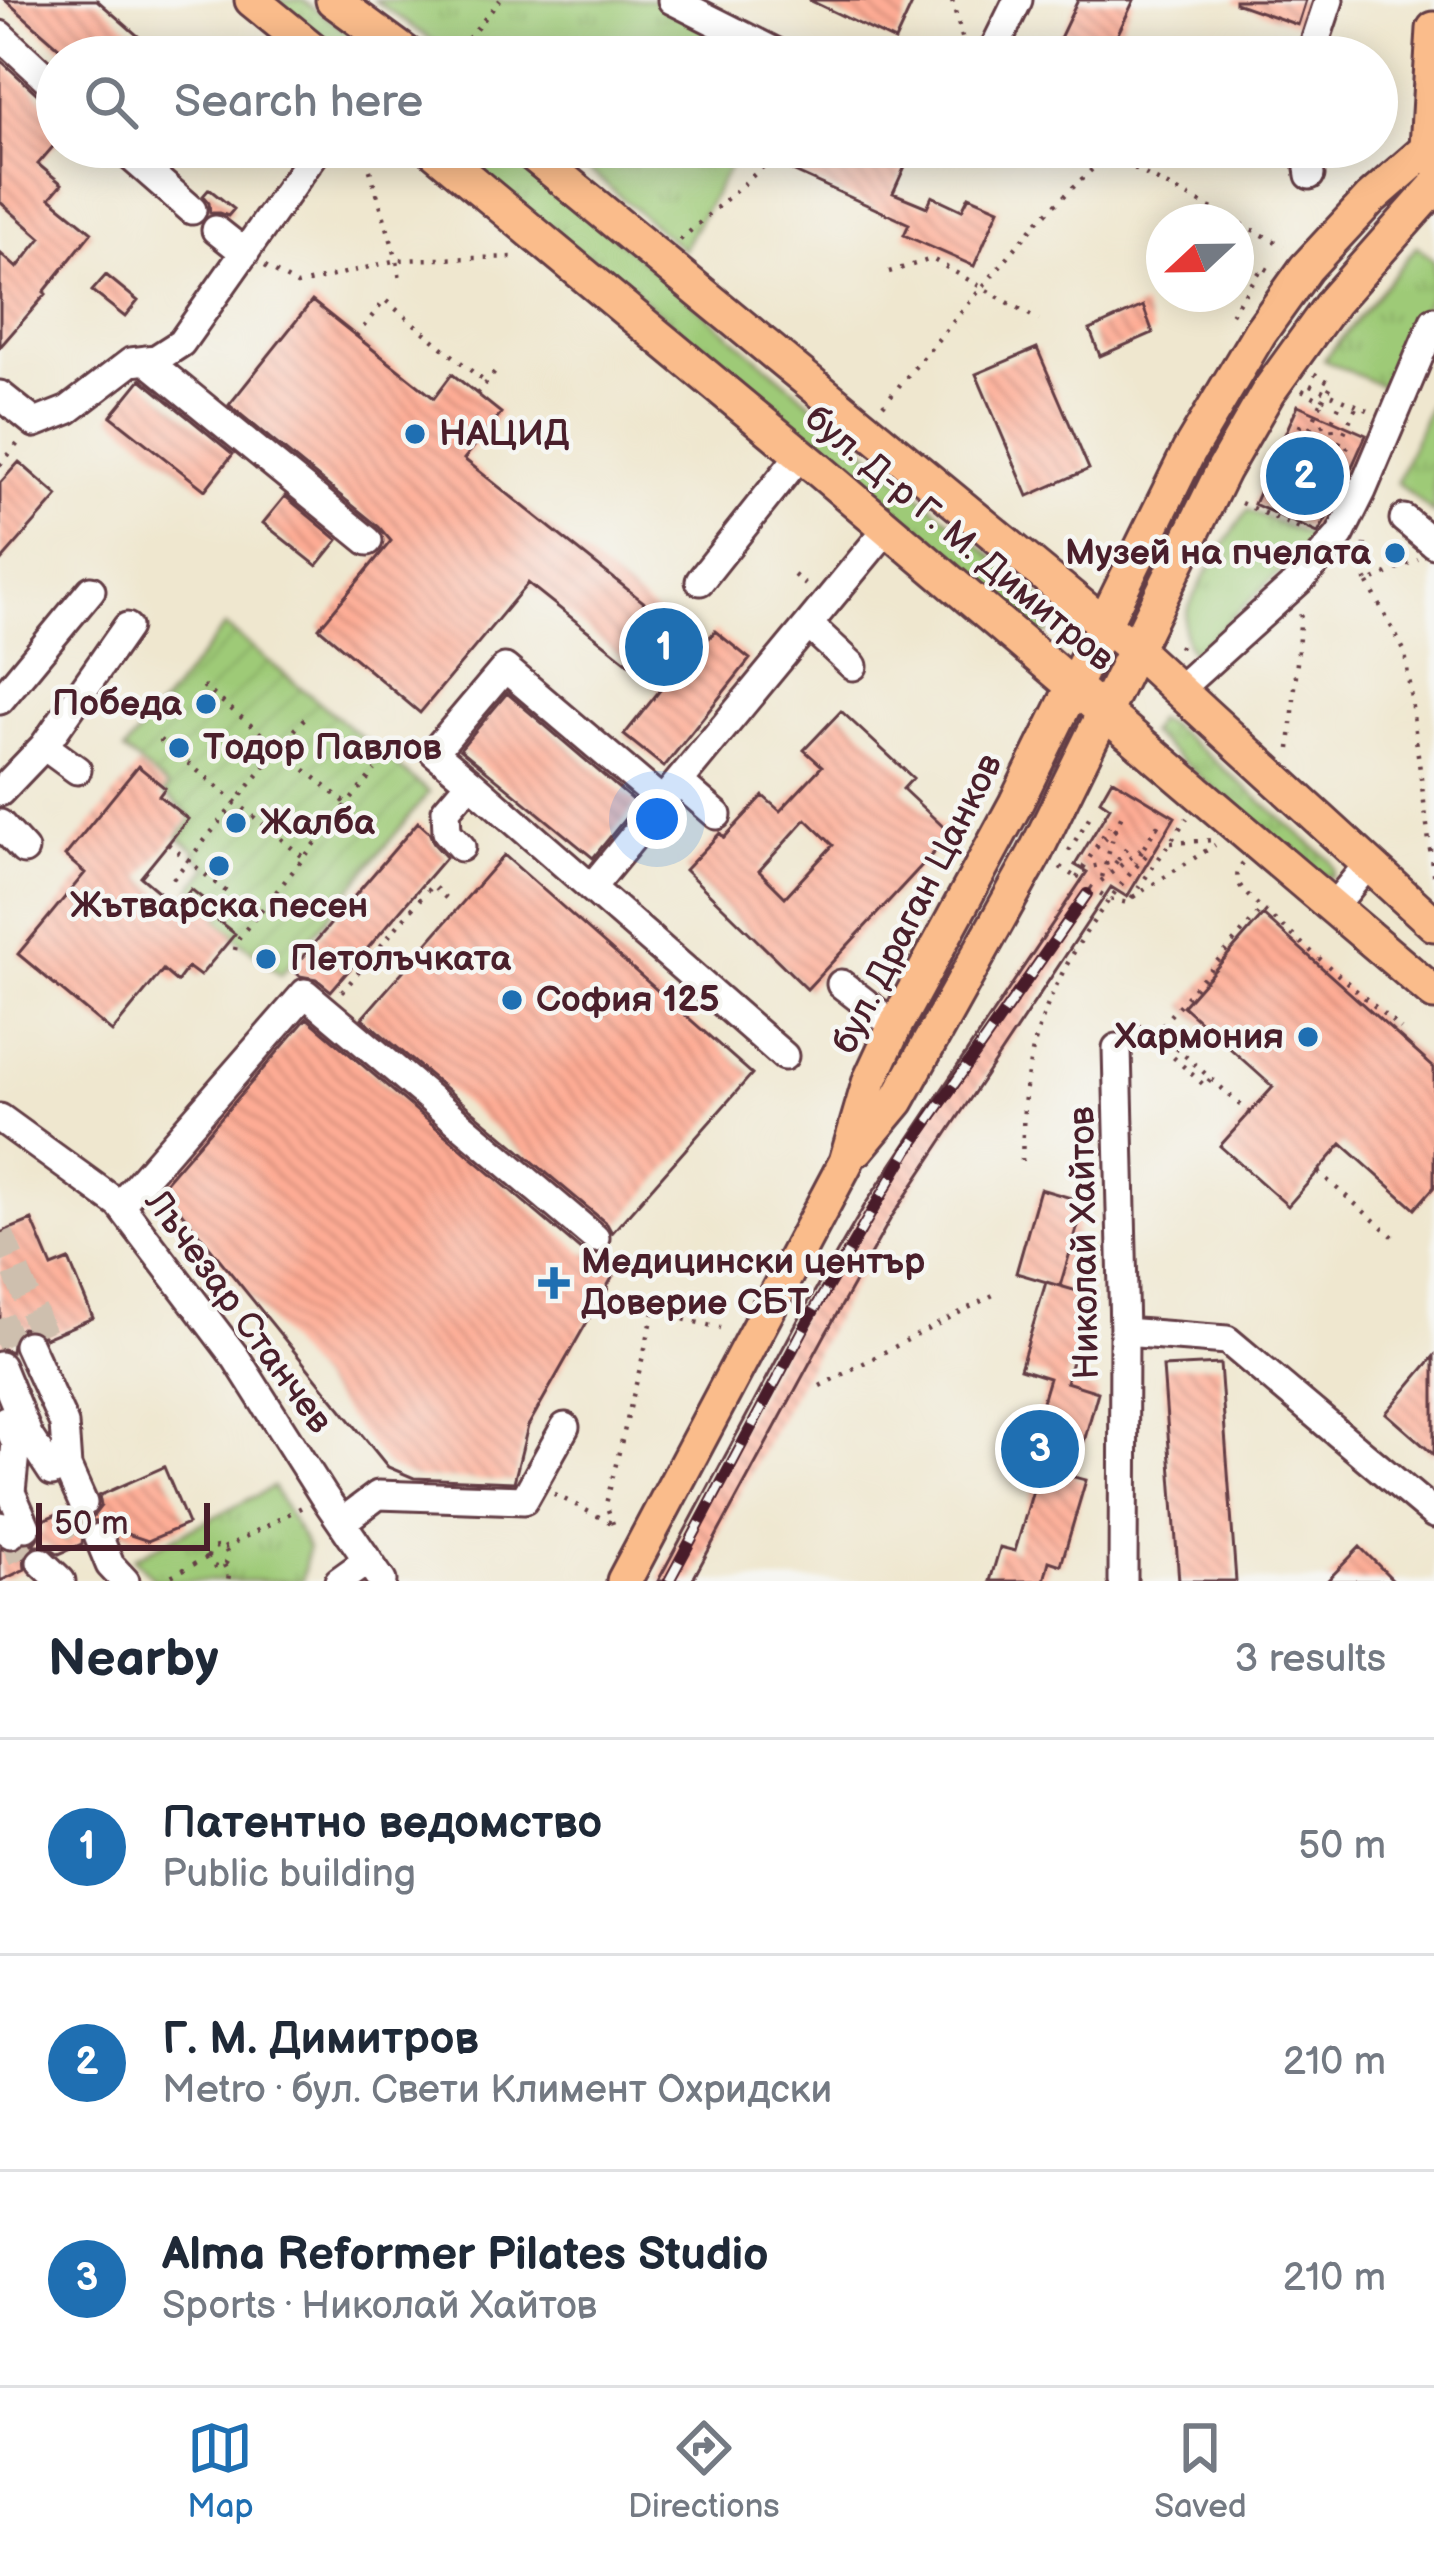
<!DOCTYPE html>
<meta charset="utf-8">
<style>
body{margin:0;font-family:"Balsamiq Sans",sans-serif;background:#f2f2f3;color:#1f2937}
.compass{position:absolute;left:1146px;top:204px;width:108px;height:108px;border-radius:50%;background:#fff;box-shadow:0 6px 30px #0003;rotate:248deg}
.scale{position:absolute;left:36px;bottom:30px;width:174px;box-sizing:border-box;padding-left:12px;border:6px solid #4a1f2b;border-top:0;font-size:33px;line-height:42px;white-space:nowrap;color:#4a1f2b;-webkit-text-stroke:9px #f6f6f2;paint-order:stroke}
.you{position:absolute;left:657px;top:819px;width:42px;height:42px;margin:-30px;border:9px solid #fff;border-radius:50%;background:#1a73e8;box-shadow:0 0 0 18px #1a73e833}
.badge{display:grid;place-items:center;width:78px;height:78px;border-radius:50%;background:#1f6fb2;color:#fff;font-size:39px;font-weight:700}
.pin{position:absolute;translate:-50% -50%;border:6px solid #fff;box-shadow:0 3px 12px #0006}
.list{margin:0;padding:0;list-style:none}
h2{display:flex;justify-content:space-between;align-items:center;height:156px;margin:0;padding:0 48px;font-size:51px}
h2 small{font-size:39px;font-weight:400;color:#747a83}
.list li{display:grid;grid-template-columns:78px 1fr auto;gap:36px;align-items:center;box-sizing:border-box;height:216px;padding:0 48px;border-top:3px solid #e0e1e3}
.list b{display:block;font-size:45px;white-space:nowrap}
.list p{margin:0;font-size:39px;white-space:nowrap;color:#747a83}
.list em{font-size:39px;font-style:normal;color:#747a83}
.icon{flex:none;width:66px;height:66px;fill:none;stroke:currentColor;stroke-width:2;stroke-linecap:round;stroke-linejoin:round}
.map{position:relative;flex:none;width:1434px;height:1581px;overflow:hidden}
.search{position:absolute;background:#fff;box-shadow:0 6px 30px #0003;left:36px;right:36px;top:36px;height:132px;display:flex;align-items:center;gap:30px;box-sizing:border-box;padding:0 42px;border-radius:66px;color:#747a83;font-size:45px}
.sheet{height:804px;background:#fff}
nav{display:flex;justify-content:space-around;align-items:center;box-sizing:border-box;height:168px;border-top:3px solid #e0e1e3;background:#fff;font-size:33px;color:#747a83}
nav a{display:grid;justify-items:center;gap:6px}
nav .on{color:#1f6fb2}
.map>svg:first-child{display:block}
</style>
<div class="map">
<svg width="1434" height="1581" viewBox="0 0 1434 1581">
<defs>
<pattern id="grass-tufts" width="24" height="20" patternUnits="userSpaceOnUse" patternTransform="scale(3)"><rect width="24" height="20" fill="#9eca77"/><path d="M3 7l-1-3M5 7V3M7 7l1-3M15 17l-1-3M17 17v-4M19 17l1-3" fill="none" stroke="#8aad67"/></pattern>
<pattern id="garden-furrows" width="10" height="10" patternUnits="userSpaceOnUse" patternTransform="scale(3)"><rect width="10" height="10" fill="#9eca77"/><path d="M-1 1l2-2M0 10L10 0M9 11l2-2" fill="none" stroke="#8aad67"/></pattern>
<pattern id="building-back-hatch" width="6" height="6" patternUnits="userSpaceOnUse" patternTransform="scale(3)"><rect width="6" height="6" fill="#feac94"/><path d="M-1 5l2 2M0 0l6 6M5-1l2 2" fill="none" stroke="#d08b79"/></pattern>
</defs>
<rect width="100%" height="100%" fill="#f6f6f2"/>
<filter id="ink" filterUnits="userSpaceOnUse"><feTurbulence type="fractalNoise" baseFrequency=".00833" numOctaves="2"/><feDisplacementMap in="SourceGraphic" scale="24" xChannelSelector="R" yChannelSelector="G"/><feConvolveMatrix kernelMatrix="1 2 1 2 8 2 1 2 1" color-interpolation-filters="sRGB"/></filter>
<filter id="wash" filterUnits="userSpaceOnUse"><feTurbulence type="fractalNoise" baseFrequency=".004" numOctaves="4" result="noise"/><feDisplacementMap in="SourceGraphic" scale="48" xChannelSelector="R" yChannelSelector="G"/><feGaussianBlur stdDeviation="2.7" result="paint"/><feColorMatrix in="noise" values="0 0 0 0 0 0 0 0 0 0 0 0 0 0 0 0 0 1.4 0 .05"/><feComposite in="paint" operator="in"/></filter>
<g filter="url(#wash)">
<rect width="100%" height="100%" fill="#efe7cf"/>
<!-- grass -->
<path fill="url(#grass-tufts)" stroke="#747451" stroke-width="3" d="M266,0H302L383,57H334Z
M374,0H672L785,57H456Z
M441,147H506L516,154L1051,606L1056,614L1048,634H1041L857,483L785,417L608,270L558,240Z
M562,147H740L683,250Z
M1417,246L1434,261V287L1386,388L1324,360Z
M1434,395V514L1397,482Z
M1248,510L1315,538L1193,655C1188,645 1184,639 1184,628C1185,598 1230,536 1248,510Z
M1156,720L1168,724L1212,759L1330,860L1334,869L1332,877L1313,874L1149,733Z
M273,1487L308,1548L302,1581H156L134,1558Z"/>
<!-- garden -->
<path fill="url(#garden-furrows)" stroke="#747451" stroke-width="3" d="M225,626L429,792L281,975L233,936L234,933L216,919L221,913L191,889L208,867L194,854L196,851L178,837L193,818L164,793L168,787L124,751Z"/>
<g id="blocks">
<!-- building -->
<path fill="url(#building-back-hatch)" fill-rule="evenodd" d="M5,0H97L162,57H70Z
M809,0H914L895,41Z
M1078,0H1134L1107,57H1051Z
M1235,0H1306L1298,25L1235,3Z
M0,60L45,101L57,108V142L38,164L62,184L50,198L92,232L44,292L46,294L0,347V253L17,268L41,238L0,202Z
M782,147H869L906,164L893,193L927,207L932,196L962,210L969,196L999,209L974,266L904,235L909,224L775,163Z
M209,189L234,209L228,216L220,213H210L209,203L203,196Z
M106,275L138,301L125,317L92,291Z
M312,301L434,398L452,374L501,413L464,459L701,648L715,631L750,659L664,767L624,735L661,689L528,583L420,713L319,628L391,541L379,527L229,405Z
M1143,306L1153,333L1100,356L1090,330Z
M1037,348L1089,469L1028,496L976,374Z
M141,379L233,454L205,490L111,416Z
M1298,405L1366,435L1338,498L1318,533L1254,504Z
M19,462L58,496L0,562V483Z
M285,496L338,540L317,566L263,523Z
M507,693L637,804L593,858L460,749Z
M841,711L913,778L903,789L951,834L807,989L685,870L720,833L724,838L763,796L780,811L822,766L804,750ZM806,819L833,845L785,897L759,871Z
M138,766L165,788L159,796L188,819L141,877L177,907L191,889L221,913L216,919L235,934L200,976L188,967L177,982L163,970L112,1032L18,954L85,873L65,856Z
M1112,779L1175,817L1127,897L1111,887L891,1218L825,1335L692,1581H658L798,1320L866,1203L1087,872L1075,865L1110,807L1100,800Z
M418,822L429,832L434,844L446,857L331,991L316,979L300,976L292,969Z
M504,855L752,1074L612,1233L607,1224L362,1018Z
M1263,915L1434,1068V1187L1415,1209L1342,1144L1288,1206L1220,1146L1273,1087L1183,1006Z
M307,1018L583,1252L600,1255L617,1269L528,1426L514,1482L414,1478L388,1467L161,1187Z
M1040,1189L1085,1202L1060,1286L1016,1273Z
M32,1220L52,1267L69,1260L93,1318L45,1338L37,1330L22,1328L13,1336L11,1352L0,1348V1233Z
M1046,1282L1091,1295L1066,1382L1098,1392L1074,1477L1086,1480L1061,1565L1049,1561L1044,1581H990L1000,1547L1015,1551L1040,1467L1024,1462L1049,1378L1020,1369Z
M1434,1356V1455L1386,1413Z
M1220,1364L1236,1581H1179L1163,1367Z
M164,1467L188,1524L148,1541L115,1530L103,1520L93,1521L84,1528L82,1544L59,1554L46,1545H35L24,1557L25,1569L0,1581V1548L10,1552L34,1543L44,1530L43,1520L66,1510L72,1517L80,1521L91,1519L101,1506L99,1496Z
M1360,1547L1394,1581H1327Z"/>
</g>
</g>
<g filter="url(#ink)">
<use href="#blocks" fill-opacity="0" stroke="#633d44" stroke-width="3"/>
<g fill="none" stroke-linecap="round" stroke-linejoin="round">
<!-- minor-tunnel -->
<path stroke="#cebfae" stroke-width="27" stroke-dasharray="27 14" stroke-linecap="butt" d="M0,1234L44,1338
M0,1319L14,1350
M69,1509L84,1544
M11,1534L27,1569"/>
<defs>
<path id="minor" d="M672,0L785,57
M0,35L57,88
M990,57L1018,0
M1310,57L1329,0
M120,147L192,210
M1306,147L1310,175
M216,230L245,253
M146,360L368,541
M0,395L35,423L68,410L131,362L156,359L181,343L319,147
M1404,519L1434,544
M700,581L800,455
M809,625L853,666
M1179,689L1303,577L1340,535L1362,491L1434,321
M0,700L91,590
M44,746L77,770
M470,782L434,752L505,668L663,802
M679,782L717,815
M0,792L44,746L127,627
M0,824L24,850
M461,847L447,832L446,810L470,782L784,1056
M591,888L887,529
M1333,907L1369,863
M841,984L895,1026
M1117,1048L1124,1332L1123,1581
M0,1118L120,1205L236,1358L323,1495L382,1581
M120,1205L305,993L595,1238
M1124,1332L1227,1340L1434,1514
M28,1345L64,1424L67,1467L83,1503
M0,1366L29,1437L52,1472
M6,1420L16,1443L11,1492
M4,1476L26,1527
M342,1522L378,1495L524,1500L565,1427
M0,1526L11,1534
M99,1538L110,1565L125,1581
M41,1562L61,1581
M339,1581L368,1560"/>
<path id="major" d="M252,0L322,57
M333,0L411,57
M1434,29L1427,148L1434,160
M430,147L819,470L1434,993
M524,147L1134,649L1434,924
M857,1149L897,1101L1034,855L1223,470L1268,392L1333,302L1434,188
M624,1581L846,1162L870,1080L895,1026L1016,803L1189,451L1260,332L1306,268L1370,199L1434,143"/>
</defs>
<!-- minor casing -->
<use href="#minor" stroke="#633d44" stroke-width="33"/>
<!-- major casing -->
<use href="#major" stroke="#633d44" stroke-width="39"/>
<!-- path -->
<path stroke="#633d44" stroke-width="4.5" stroke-dasharray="3 9" stroke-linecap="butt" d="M952,0L966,52
M453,57L500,0
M363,147L397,260L400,281
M1092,147L1284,246
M680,240L764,166L772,147
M265,266L297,285L397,260L515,257
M889,272L932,259L1039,320
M1231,314L1263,267L1270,271
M356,336L385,300L486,383
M1310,385L1370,411
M1302,390L1322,401L1332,384L1313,373
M477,394L497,370
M883,405L1038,221L1107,155
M1311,431L1332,420
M1292,432L1348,465
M1305,439L1322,401
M1334,454L1357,405
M1334,455L1332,420L1342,399
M0,465L20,441
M1280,471L1302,422
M1327,493L1348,446
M1241,503L1307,532
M1365,544L1361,571L1368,583L1418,559
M794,575L808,587
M1368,583L1405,652L1434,881
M1179,648L1183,640
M203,686L347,804
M160,740L303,857
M1290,749L1301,612
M1115,830L1124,810
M1171,843L1214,840
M168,844L256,916
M1144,847L1157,826L1162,829
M1096,848L1115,830L1101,881
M1069,851L1090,816
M1118,860L1126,848
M1243,863C1227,881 1249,896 1262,909
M1060,867L1109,899L1128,903L1187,818
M1082,869L1117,861L1109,871
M1077,878L1109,826
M173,879L307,715
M1101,881L1144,847L1136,863
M1133,897L1215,845
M235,950L237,940L375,770
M342,992L432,885L448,900
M1138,1025L1205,1086L1211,1078
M1250,1113L1157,1031L1262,909L1401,1029
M1022,1161C1023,1136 1023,1111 1026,1087C1037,996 1090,917 1150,851
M1318,1172L1397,1240
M606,1289L654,1312L720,1328
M820,1386L993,1295
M554,1494L613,1524
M613,1524L606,1504L654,1312
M208 1557a10 10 0 1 1 20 0a10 10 0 1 1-20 0Z
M224,1548L302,1507
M224,1565L229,1574L228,1581
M161,1581L208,1557"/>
<!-- minor -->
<use href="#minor" stroke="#fff" stroke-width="27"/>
<!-- major -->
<use href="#major" stroke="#fabc8b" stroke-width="33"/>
<defs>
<path id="rail" d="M669,1581L809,1319L908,1150L1087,894"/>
</defs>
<!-- rail casing -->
<use href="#rail" stroke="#4a1f2b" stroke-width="12"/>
<!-- rail -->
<use href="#rail" stroke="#f6f6f2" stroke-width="8" stroke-dasharray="22" stroke-linecap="butt"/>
</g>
</g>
<!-- markers -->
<g fill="#1f6fb2" stroke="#f6f6f2" stroke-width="4.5">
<circle cx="415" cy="434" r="12"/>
<circle cx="1395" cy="553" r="12"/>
<circle cx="206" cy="704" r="12"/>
<circle cx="179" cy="748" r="12"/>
<circle cx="236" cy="823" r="12"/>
<circle cx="219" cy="866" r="12"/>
<circle cx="266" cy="959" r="12"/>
<circle cx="512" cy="1000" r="12"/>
<circle cx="1308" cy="1037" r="12"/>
<path d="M548 1265h12v12h12v12h-12v12h-12v-12h-12v-12h12z"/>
</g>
<g text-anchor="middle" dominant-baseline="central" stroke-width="9" stroke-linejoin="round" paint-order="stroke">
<!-- poi labels -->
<g font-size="36" font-weight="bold" fill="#4a1f2b" stroke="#f6f6f2" text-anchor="start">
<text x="439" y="434">НАЦИД</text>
<text x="1371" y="553" text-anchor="end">Музей на пчелата</text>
<text x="182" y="704" text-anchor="end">Победа</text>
<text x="203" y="748">Тодор Павлов</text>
<text x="260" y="823">Жалба</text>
<text x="219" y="906" text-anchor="middle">Жътварска песен</text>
<text x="290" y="959">Петолъчката</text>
<text x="536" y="1000">София 125</text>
<text x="1284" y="1037" text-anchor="end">Хармония</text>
<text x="581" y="1262">Медицински център<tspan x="581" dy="41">Доверие СБТ</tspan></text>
</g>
<!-- street labels -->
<g font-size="36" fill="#4a1f2b" stroke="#f6f6f2">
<text transform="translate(959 539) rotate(40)">бул. Д-р Г. М. Димитров</text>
<text transform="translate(918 904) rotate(-63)">бул. Драган Цанков</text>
<text transform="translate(1085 1243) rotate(-91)">Николай Хайтов</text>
<text transform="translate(238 1312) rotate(54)">Лъчезар Станчев</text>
</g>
</g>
</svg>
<svg class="compass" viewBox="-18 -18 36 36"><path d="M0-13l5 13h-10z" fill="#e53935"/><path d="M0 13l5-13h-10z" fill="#747a83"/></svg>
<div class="scale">50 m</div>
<div class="you"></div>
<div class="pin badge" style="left:664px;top:647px">1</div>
<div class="pin badge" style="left:1305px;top:476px">2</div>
<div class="pin badge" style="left:1040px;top:1449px">3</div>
<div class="search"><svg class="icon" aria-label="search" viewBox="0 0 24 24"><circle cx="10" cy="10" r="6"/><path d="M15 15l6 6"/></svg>Search here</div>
</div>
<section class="sheet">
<h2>Nearby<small>3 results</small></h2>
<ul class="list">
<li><span class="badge">1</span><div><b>Патентно ведомство</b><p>Public building</p></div><em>50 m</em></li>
<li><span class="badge">2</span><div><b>Г. М. Димитров</b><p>Metro · бул. Свети Климент Охридски</p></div><em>210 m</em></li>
<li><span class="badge">3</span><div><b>Alma Reformer Pilates Studio</b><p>Sports · Николай Хайтов</p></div><em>210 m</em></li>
</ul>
</section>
<nav>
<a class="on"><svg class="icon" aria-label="map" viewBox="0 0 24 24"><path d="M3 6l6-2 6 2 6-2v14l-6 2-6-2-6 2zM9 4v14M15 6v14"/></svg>Map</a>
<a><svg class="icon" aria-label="directions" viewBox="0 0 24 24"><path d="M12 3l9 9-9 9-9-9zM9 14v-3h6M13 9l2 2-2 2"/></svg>Directions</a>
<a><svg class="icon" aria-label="saved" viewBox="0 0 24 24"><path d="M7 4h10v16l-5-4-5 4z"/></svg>Saved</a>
</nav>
